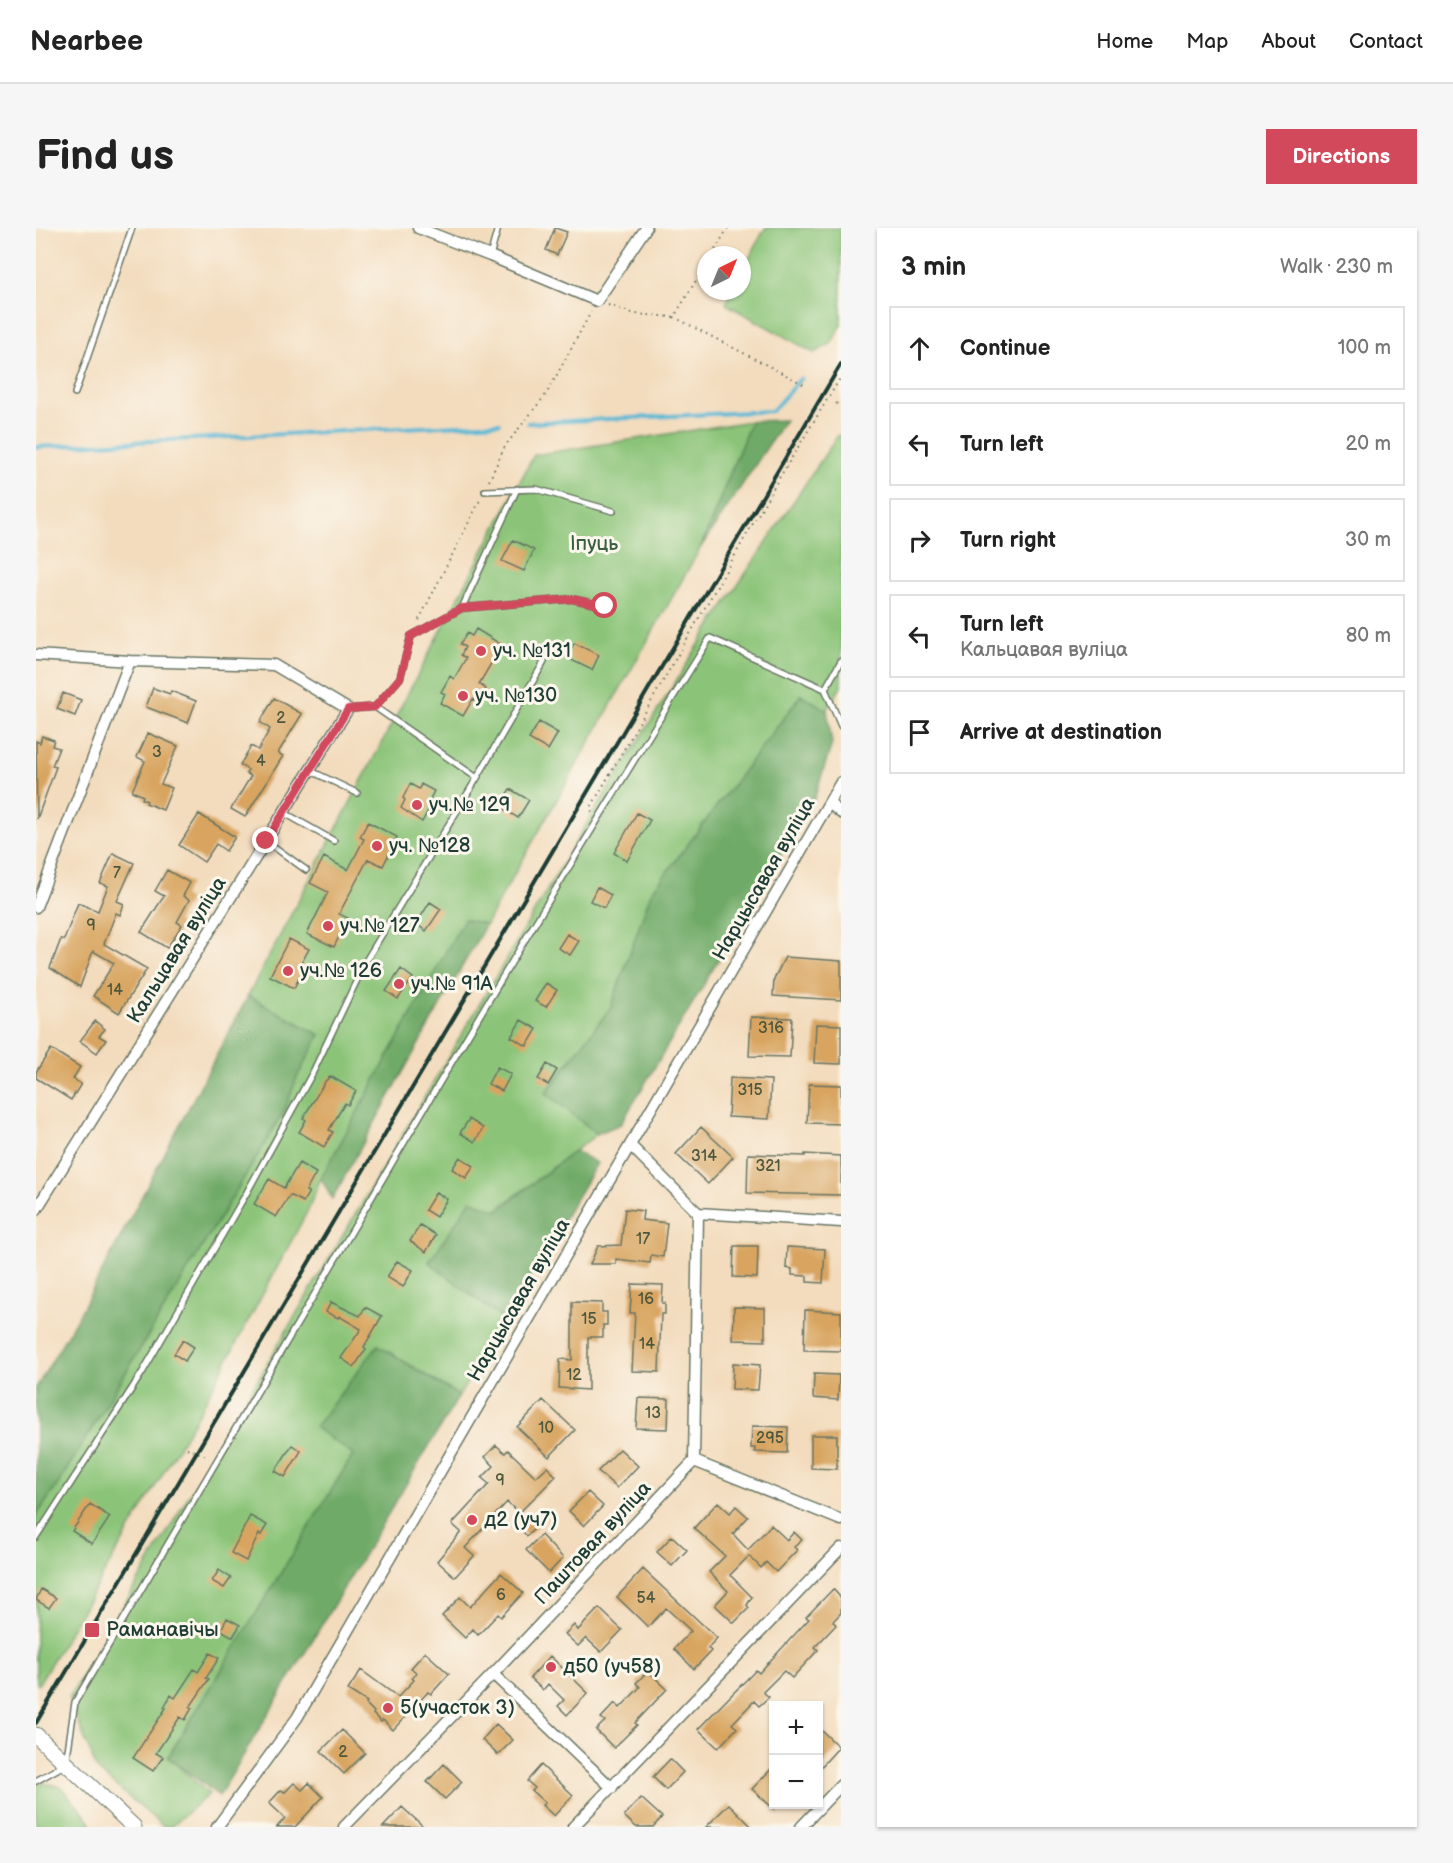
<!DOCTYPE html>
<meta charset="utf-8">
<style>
body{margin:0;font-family:"Balsamiq Sans",sans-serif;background:#f6f6f6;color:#222}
.controls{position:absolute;right:18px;bottom:18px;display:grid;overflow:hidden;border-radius:0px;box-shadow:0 2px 4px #0004}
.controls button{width:54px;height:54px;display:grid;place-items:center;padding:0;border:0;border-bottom:2px solid #e0e0e0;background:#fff;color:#222;font:30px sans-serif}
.compass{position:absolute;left:661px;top:18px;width:54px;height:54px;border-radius:50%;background:#fff;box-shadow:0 2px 4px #0004;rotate:43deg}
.stop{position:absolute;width:18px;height:18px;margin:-14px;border:4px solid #d1495b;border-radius:50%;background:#fff}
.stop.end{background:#d1495b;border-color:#fff;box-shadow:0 2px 6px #0008}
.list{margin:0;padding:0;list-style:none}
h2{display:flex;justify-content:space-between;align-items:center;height:78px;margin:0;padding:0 24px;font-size:26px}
h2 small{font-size:20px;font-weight:400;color:#767676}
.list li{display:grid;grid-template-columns:39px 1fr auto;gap:18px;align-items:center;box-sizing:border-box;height:84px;margin:0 12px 12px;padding:0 12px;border:2px solid #e0e0e0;border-radius:0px}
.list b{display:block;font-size:22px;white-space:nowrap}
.list p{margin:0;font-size:20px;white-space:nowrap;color:#767676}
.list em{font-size:20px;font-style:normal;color:#767676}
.icon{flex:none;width:33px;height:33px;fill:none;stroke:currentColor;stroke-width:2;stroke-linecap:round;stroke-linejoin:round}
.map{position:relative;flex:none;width:805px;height:1599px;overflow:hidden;border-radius:0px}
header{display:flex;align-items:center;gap:36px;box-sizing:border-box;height:84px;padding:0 30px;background:#fff;border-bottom:2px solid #e0e0e0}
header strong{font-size:28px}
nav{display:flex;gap:33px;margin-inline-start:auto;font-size:21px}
.intro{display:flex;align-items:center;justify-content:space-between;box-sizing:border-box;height:144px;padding:0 36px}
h1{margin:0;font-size:42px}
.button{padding:15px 27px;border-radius:0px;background:#d1495b;color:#fff;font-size:21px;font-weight:700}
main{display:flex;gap:36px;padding:0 36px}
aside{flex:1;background:#fff;border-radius:0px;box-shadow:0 2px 4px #0004}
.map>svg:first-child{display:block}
</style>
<header>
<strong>Nearbee</strong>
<nav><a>Home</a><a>Map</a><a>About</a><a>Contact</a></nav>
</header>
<div class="intro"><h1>Find us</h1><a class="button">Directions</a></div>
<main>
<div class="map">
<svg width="805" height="1599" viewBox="0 0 805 1599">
<rect width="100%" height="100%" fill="#fbf7ec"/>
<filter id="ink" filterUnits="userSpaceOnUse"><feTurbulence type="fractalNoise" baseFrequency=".0167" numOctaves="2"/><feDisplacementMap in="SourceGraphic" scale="12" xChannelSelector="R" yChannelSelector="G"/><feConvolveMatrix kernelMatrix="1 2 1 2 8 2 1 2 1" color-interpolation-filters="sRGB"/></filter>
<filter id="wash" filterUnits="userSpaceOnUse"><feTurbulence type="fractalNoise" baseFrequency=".008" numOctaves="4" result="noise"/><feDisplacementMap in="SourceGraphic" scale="24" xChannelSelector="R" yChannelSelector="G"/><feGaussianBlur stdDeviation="1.35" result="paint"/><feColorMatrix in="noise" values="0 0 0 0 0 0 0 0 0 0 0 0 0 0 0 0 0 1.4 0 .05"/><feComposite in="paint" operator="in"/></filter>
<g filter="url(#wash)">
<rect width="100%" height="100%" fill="#f3dcbd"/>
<!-- green -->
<path fill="#8bc478" stroke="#558056" stroke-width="1.5" d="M729,0H805V97L795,116L778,125L690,76L696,63H706V44Z
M715,193L665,319L450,696L428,692L285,950L271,984L165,1181L2,1457L0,1455V1288L22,1256L248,884L261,849L284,807L212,768L498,227Z
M802,207L805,208V459L791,482L765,467L615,665L575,779L510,864L561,906L393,1033L468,1092L423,1168L342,1117L279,1199L317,1227L132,1529L173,1566L134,1599H128L61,1542L33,1470L545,605L672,402Z
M0,1554L24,1558L55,1594L54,1599H0Z"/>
<!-- forest -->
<path fill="#70aa68" stroke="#48744e" stroke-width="1.5" d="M749,192L665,319L715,193Z
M765,467L791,482L796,516L778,571L585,896L561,906L510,865L575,779L615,665Z
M428,691L450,696L296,971L285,950Z
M212,768L284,807L261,849L248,884L22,1256L0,1288V1160L44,1085Z
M538,923L561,935L468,1092L393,1034L435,972L462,983Z
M342,1117L423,1168L183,1568L132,1529L317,1227L279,1199Z"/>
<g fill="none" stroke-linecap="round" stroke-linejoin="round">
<!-- stream -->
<path stroke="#56b8d5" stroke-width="4" d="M492,195L736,183L765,150
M0,219L464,195"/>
</g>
<g id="blocks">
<!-- building -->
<path fill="#d8a45e" d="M519,0L531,4L521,27L510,22Z
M477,312L498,322L488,343L466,333Z
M440,401L466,417L443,456L450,461L442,474L437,471L427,488L404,475L409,466L405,464L414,448L418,451L430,430L425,427L429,419L424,416L431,405L436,408Z
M538,415L563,427L556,442L531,430Z
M117,460L134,466L135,463L160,473L152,495L110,479Z
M27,465L45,472L39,488L21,481Z
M238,470L266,486L242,525L247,528L209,589L195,581L215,548L210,545L212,542L204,537L215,518L222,522L234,501L224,494Z
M503,494L522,505L512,522L493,511Z
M112,505L142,518L125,556L136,560L127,582L110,575L111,573L106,571L107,568L96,563L109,533L101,529Z
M6,508L18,512L16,518L23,520L16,538L20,539L1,591L0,513L4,515Z
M374,556L383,561L385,556L398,563L394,571L397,573L386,594L365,580L369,572L367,570Z
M474,561L493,572L482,590L463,578Z
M601,585L614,592L591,633L578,625Z
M163,586L199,609L190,623L180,616L168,634L143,617Z
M332,594L361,609L347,638L332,631L303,686L312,690L298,719L271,706L292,664L274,655L288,629L312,642L328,611L324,609Z
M77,625L98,635L81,673L88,676L84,687L80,685L68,716L111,741L83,785L57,768L78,735L57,723L44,759L14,740L25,711L28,712L42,675L62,683L72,658L64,655Z
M131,642L154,655L147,668L153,672L141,694L146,697L131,720L105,704L128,668L119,663Z
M561,659L575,667L568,680L554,673Z
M394,674L405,681L390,703L380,696Z
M531,706L543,713L534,727L522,720Z
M253,711L273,721L265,736L269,738L258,760L234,748Z
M749,729L805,733V772L737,768L738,751Z
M365,741L377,750L362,771L350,763Z
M510,755L521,762L510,779L499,773Z
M715,789L756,790L754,829L713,828Z
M485,792L501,801L491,818L475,809Z
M59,793L69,801L63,808L70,812L61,825L44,813Z
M780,796L805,797V836L778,835Z
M15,821L44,839L37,851L45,856L35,872L0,850V844Z
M511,836L521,842L512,857L502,851Z
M461,839L475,846L466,863L452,856Z
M294,848L320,863L312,877L309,875L293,902L297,904L288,919L263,904L270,892L267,890L290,852H291Z
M694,850L735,852L733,891L692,889Z
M773,856L805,857V896L771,895Z
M433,891L447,900L439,914L424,905Z
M665,899L697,929L672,956L640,926Z
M712,926L769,928V926L805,928V967L711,965Z
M424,929L438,938L430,950L416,941Z
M263,935L280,945L270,963L273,964L267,974L254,967L240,989L218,976L233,951L248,960Z
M400,964L411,971L400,989L389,982Z
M589,981L607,983L606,992L631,995L627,1029L615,1027L614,1035L580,1031V1036H554L562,1018L585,1017Z
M384,997L400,1007L390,1024L374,1013Z
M698,1018H722L721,1050L697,1049Z
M751,1019L789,1021L787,1055L771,1054V1048L756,1047V1041L750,1040Z
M361,1033L377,1042L367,1059L351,1049Z
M596,1056L627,1057L626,1075H629V1086H625L623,1144L596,1143L599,1085H594Z
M295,1074L324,1088L329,1079L346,1088L328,1119L330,1121L318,1139L305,1130L325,1101L303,1088L302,1090L290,1084Z
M536,1074L566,1075V1084H571V1097H567V1109H552V1162L523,1160L524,1131L536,1132Z
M698,1079L729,1080V1113L697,1112Z
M769,1082L805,1084V1123L768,1122Z
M147,1112L158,1119L149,1133L138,1126Z
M697,1135L724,1137L722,1162L696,1161Z
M778,1146L803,1147L802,1172L777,1170Z
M602,1170L633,1171L632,1201L600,1200Z
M507,1172L539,1202L513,1229L481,1199Z
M716,1198L752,1199L751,1225L719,1224V1220H715Z
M775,1207H801V1241L775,1240Z
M256,1217L265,1223L249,1249L239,1243Z
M460,1217L469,1225L472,1222L500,1249L511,1239L520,1248L483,1285L471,1274L429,1320L438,1328L419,1349L401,1333L425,1304L416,1296L453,1256L446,1250L458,1238L449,1229Z
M584,1221L602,1238L581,1260L562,1243Z
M552,1264L567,1278L548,1298L533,1283Z
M682,1274L694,1285L700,1278L712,1289L697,1306L712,1322L735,1297L751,1312L758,1304L766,1312L758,1319L761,1322L740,1344L730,1334L725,1340L713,1328L694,1347L716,1369L711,1377L713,1380L698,1395L679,1377L692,1363L673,1344L689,1328L658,1300Z
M54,1276L74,1289L56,1316L36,1303Z
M497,1286L505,1294L491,1308L483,1300Z
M214,1288L231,1297L225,1307L223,1306L210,1333L195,1325Z
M505,1307L527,1330L513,1345L490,1322Z
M636,1308L651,1322L636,1338L621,1324Z
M607,1341L681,1410L672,1420L675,1423L658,1441L638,1421L655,1403L630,1380L612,1399L581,1369Z
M183,1342L195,1350L188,1360L176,1353Z
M465,1345L487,1365L465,1389L462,1386L442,1407L437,1401L429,1410L406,1388L424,1369L434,1379Z
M5,1361L20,1370L13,1380L0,1372Z
M797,1361L805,1370V1385L797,1393L800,1397L779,1419L782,1422L756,1450L748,1443L727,1464L733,1469L723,1478L718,1473L696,1496L701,1500L682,1520L662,1501L720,1442L723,1445L773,1391L770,1389Z
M563,1380L586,1402L565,1424L550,1410L542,1418L529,1406L538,1397L542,1402Z
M191,1390L204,1397L197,1409L185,1402Z
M389,1424L413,1446L395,1466L392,1464L357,1502L347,1492L345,1494L337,1486L338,1484L330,1476L331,1474L312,1462L325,1442L362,1469L378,1452L376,1450L381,1445L375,1440Z
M174,1425L183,1430L170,1450L173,1451L154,1479L156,1480L149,1492L144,1489L120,1525L127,1529L117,1543L97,1530L130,1480L128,1479L135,1467L139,1470L158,1441L162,1444Z
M514,1428L552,1465L531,1487L522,1478L528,1472L512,1456L507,1462L494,1450Z
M612,1443L631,1461L599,1495L601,1497L578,1520L560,1502L569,1493L565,1490L579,1475L584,1480L604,1459L600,1455Z
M460,1496L477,1512L462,1527L446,1512Z
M783,1500L803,1519L783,1541Z
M306,1502L329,1525L308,1546L285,1523Z
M634,1531L647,1544L630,1562L617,1549Z
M408,1536L426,1554L409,1571L391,1554Z
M505,1537L537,1567L518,1588L506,1577L509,1575L496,1563L499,1560L491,1553Z
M738,1538V1581L716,1561Z
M258,1555L266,1562L273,1555L287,1569L259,1599H241L249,1590L233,1575L245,1562L249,1564Z
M605,1570L626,1589L617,1599H600L588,1588Z
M693,1576L716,1599H670Z
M366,1579L388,1599H347Z"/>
</g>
</g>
<g filter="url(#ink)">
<use href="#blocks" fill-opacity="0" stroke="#697564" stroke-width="1.5"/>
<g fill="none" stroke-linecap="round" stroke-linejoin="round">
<defs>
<path id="lane" d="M454,28L462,0
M39,165L96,0
M449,263L500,261L577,283
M426,380L481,261
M805,433L789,461L805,498
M339,479L441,550
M312,481L339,479L364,450L375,408L426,380L536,371L569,378
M273,542L321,565
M247,584L298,613
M230,613L270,642
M0,1309L106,1145L210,966L277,844L331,731L441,550L508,434
M0,1553L30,1536L39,1474C249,1118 455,760 674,410L789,461"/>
<path id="street" d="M382,0L454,28L561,73L610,0
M0,427L94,433L238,437L312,481L0,982
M793,575L805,585
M0,679L94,433
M594,917L662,985L805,994
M658,1233L805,1292
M457,1446L576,1560
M181,1599L261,1490L805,554
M308,1599L457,1446L658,1233L662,985
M537,1599L805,1320
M765,1599L805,1557"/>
<path id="secondary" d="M0,1507L98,1599"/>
</defs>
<!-- lane casing -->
<use href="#lane" stroke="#697564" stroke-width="8"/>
<!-- street casing -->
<use href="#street" stroke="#697564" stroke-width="13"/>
<!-- secondary casing -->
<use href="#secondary" stroke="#697564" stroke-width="17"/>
<!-- path -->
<path stroke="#697564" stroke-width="2" stroke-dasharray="1.5 4.5" stroke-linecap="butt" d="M676,27L692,0
M572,77L599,86L638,89L670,36
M638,89L771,158
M800,175L805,178
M453,253L469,218L511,165L555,84
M383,392L444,272
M556,584L555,579L739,257L805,149
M151,1220L173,1229"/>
<!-- lane -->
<use href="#lane" stroke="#fff" stroke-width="5"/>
<!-- street -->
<use href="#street" stroke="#fff" stroke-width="10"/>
<!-- secondary -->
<use href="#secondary" stroke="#fff" stroke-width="15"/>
<!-- rail -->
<path stroke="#1f3d34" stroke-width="4" d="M0,1495L805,136"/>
</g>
</g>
<g fill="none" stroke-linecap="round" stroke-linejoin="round" filter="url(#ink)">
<!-- route -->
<path stroke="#d1495b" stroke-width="8" d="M230,613L312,481L339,479L364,450L375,408L426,380L536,371L569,378"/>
</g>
<!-- markers -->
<g fill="#d1495b" stroke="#fbf7ec" stroke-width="2">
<circle cx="445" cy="423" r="6"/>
<circle cx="427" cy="468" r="6"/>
<circle cx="381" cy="577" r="6"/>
<circle cx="341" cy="618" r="6"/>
<circle cx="292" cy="698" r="6"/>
<circle cx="252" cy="743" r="6"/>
<circle cx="363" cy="756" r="6"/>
<circle cx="436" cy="1292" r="6"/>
<rect x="48" y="1394" width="16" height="16" rx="3"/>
<circle cx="515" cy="1439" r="6"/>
<circle cx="352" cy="1480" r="6"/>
</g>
<g text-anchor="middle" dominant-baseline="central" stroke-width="6" stroke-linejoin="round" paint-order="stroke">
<!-- number labels -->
<g font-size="16" fill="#4d573e">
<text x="245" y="490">2</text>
<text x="121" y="524">3</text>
<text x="225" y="533">4</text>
<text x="81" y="645">7</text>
<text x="55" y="697">9</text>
<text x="79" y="762">14</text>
<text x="735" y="800">316</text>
<text x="714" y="862">315</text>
<text x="668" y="928">314</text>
<text x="732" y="938">321</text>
<text x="607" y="1011">17</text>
<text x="610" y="1071">16</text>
<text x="553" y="1091">15</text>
<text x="611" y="1116">14</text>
<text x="538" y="1147">12</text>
<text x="617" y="1185">13</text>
<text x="510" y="1200">10</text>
<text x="734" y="1210">295</text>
<text x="464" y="1252">9</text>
<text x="465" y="1367">6</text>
<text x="610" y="1370">54</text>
<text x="307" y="1524">2</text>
</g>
<!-- park labels -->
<g font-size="20" fill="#3a5f45" stroke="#fbf7ec">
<text x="558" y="316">Іпуць</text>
</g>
<!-- poi labels -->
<g font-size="20" fill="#1f3d34" stroke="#fbf7ec" text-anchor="start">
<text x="457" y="423">уч. №131</text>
<text x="439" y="468">уч. №130</text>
<text x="393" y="577">уч.№ 129</text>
<text x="353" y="618">уч. №128</text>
<text x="304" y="698">уч.№ 127</text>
<text x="264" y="743">уч.№ 126</text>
<text x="375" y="756">уч.№ 91А</text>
<text x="448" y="1292">д2 (уч7)</text>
<text x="70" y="1402">Раманавічы</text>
<text x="527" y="1439">д50 (уч58)</text>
<text x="364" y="1480">5(участок 3)</text>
</g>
<!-- street labels -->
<g font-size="20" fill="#1f3d34" stroke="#fbf7ec">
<text transform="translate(728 651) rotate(-60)">Нарцысавая вуліца</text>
<text transform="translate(141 722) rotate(-58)">Кальцавая вуліца</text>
<text transform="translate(483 1072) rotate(-60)">Нарцысавая вуліца</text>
<text transform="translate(557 1315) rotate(-47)">Паштовая вуліца</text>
</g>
</g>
</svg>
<div class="controls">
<button>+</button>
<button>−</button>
</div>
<svg class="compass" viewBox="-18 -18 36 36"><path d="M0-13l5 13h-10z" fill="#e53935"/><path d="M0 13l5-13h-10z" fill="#767676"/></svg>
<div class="stop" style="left:569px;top:378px"></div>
<div class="stop end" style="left:230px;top:613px"></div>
</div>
<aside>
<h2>3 min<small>Walk · 230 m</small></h2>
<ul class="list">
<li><svg class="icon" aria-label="ahead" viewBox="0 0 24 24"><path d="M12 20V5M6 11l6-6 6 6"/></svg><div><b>Continue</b></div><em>100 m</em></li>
<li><svg class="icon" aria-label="left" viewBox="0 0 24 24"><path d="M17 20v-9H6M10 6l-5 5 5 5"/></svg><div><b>Turn left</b></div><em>20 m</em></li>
<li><svg class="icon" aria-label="right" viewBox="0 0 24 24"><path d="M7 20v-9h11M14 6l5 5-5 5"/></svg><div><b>Turn right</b></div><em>30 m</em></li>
<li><svg class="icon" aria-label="left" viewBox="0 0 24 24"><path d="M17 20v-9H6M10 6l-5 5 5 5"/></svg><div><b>Turn left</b><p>Кальцавая вуліца</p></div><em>80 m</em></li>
<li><svg class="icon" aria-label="arrive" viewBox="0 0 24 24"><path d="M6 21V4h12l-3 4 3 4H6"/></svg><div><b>Arrive at destination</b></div></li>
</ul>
</aside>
</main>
